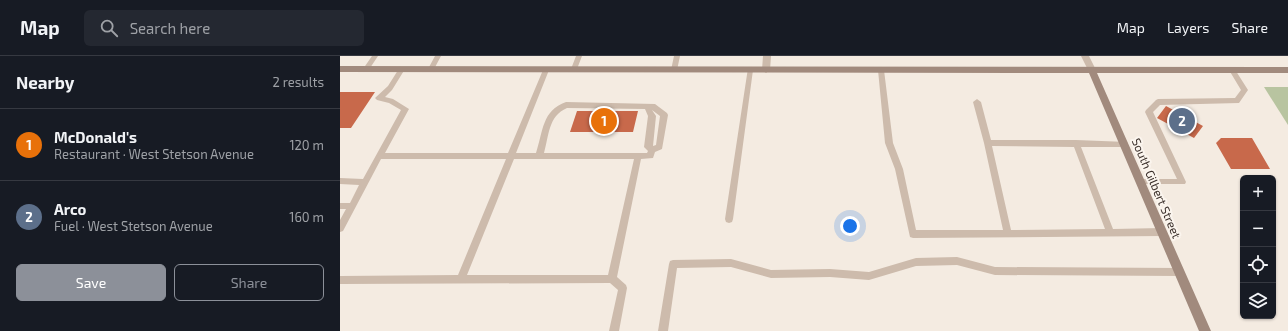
<!DOCTYPE html>
<meta charset="utf-8">
<style>
body{margin:0;font-family:"Exo 2",sans-serif;background:#242831;color:#f1f3f6}
.controls{position:absolute;right:12px;bottom:12px;display:grid;overflow:hidden;border-radius:6px;box-shadow:0 1px 3px #0004}
.controls button{width:36px;height:36px;display:grid;place-items:center;padding:0;border:0;border-bottom:1px solid #363941;background:#171b24;color:#f1f3f6;font:20px sans-serif}
.you{position:absolute;left:510px;top:170px;width:14px;height:14px;margin:-10px;border:3px solid #fff;border-radius:50%;background:#1a73e8;box-shadow:0 0 0 6px #1a73e833}
.badge{display:grid;place-items:center;width:26px;height:26px;border-radius:50%;background:#8c9099;color:#fff;font-size:13px;font-weight:700}
.pin{position:absolute;translate:-50% -50%;border:2px solid #fff;box-shadow:0 1px 4px #0006}
.list{margin:0;padding:0;list-style:none}
h2{display:flex;justify-content:space-between;align-items:center;height:52px;margin:0;padding:0 16px;font-size:17px}
h2 small{font-size:13px;font-weight:400;color:#9ea1a6}
.list li{display:grid;grid-template-columns:26px 1fr auto;gap:12px;align-items:center;box-sizing:border-box;height:72px;padding:0 16px;border-top:1px solid #363941}
.list b{display:block;font-size:15px;white-space:nowrap}
.list p{margin:0;font-size:13px;white-space:nowrap;color:#9ea1a6}
.list em{font-size:13px;font-style:normal;color:#9ea1a6}
.actions{display:flex;gap:8px;padding:12px 16px}
.actions a{flex:1;padding:9px 0;border:1px solid #8c9099;border-radius:6px;text-align:center;font-size:14px;color:#8c9099}
.actions .main{background:#8c9099;color:#fff}
.icon{flex:none;width:22px;height:22px;fill:none;stroke:currentColor;stroke-width:2;stroke-linecap:round;stroke-linejoin:round}
.map{position:relative;flex:none;width:948px;height:275px;overflow:hidden}
header{display:flex;align-items:center;gap:24px;box-sizing:border-box;height:56px;padding:0 20px;background:#171b24;border-bottom:1px solid #363941}
header strong{font-size:19px}
nav{display:flex;gap:22px;margin-inline-start:auto;font-size:14px}
.search{width:280px;height:36px;background:#242831;display:flex;align-items:center;gap:10px;box-sizing:border-box;padding:0 14px;border-radius:6px;color:#9ea1a6;font-size:15px}
main{display:flex}
aside{flex:1;background:#171b24}
.map>svg:first-child{display:block}
</style>
<header>
<strong>Map</strong>
<div class="search"><svg class="icon" aria-label="search" viewBox="0 0 24 24"><circle cx="10" cy="10" r="6"/><path d="M15 15l6 6"/></svg>Search here</div>
<nav><a>Map</a><a>Layers</a><a>Share</a></nav>
</header>
<main>
<aside>
<h2>Nearby<small>2 results</small></h2>
<ul class="list">
<li><span class="badge" style="background:#e8710a">1</span><div><b>McDonald's</b><p>Restaurant · West Stetson Avenue</p></div><em>120 m</em></li>
<li><span class="badge" style="background:#5c6f8a">2</span><div><b>Arco</b><p>Fuel · West Stetson Avenue</p></div><em>160 m</em></li>
</ul>
<div class="actions"><a class="main">Save</a><a>Share</a></div>
</aside>
<div class="map">
<svg width="948" height="275" viewBox="0 0 948 275">
<rect width="100%" height="100%" fill="#f4ebe1"/>
<!-- green -->
<path fill="#b8c4a0" d="M924,31H948V69Z"/>
<!-- building -->
<path fill="#c8694b" d="M0,36H35L11,72H0Z
M826,50L863,70L854,82L817,62Z
M237,55H298L293,76H230Z
M881,82H912L930,113H891L876,87Z"/>
<g fill="none" stroke-linecap="round" stroke-linejoin="round">
<!-- lane -->
<path fill="#cdbbac" fill-rule="evenodd" d="M32,0H38L28,15H24L23,13Z
M95,0H101L93,15H89L88,13Z
M236,0H242L237,13L234,15L231,13Z
M334,0H340L337,14L334,16L331,14Z
M60,11H62L65,13L52,34L45,41L53,43L69,53L45,97H168L203,14L206,12L209,14L176,97H196C203,76 202,54 226,46L315,48L327,57L328,59L322,93L315,96L313,102L301,103L277,221L286,229L287,232L279,275H269L278,234L270,227L0,228V220L118,219L166,103H41L3,175L0,176V164L6,153H0V147H10L19,129L0,128V122L23,123L61,54L49,47L37,44L35,42L48,30ZM227,52L305,53L308,60L304,91L308,95L307,97H204C209,80 208,60 227,52ZM312,54L320,60L316,89L313,90L316,60ZM174,103H294L268,219H127Z
M408,12H410L413,14L393,163L392,166L389,167L386,166L385,163Z
M539,12H541L544,14L553,87L563,113L576,174H663L644,87L633,46L637,43L641,46L651,84H736L787,86L788,88L787,90L784,91H741L773,173L822,172L825,173L826,176L825,179L822,180L573,182L570,181L555,113L545,87L538,14ZM652,90L734,91L765,173L671,174Z
M890,12H894L908,34L899,47L820,49L813,56L846,126L845,128H798L797,126L798,124L801,123H837L805,56L806,54L816,44L818,43L895,42L901,34L889,14Z
M617,201L655,211L839,212L842,213L843,216L842,219L839,220L655,219L617,209L576,210L529,224L490,221L431,222L391,211L337,212L328,275H318L329,208L330,205L333,204L391,203L431,214L490,213L529,216L576,202Z"/>
<!-- street -->
<path fill="#cdbbac" fill-rule="evenodd" d="M423,0H431L430,14L426,17L422,14Z
M741,0H749L756,14L755,16H749Z"/>
<!-- secondary -->
<path fill="#a18a7d" fill-rule="evenodd" d="M0,10L948,11V17H757L871,275H859L749,17L0,16Z"/>
</g>
<g text-anchor="middle" dominant-baseline="central" stroke-width="4" stroke-linejoin="round" paint-order="stroke">
<!-- street labels -->
<g font-size="12" fill="#3b302b" stroke="#fbf5ee">
<text transform="translate(817 132) rotate(67)">South Gilbert Street</text>
</g>
</g>
</svg>
<div class="controls">
<button>+</button>
<button>−</button>
<button><svg class="icon" aria-label="locate" viewBox="0 0 24 24"><circle cx="12" cy="12" r="6"/><path d="M12 2v4M12 18v4M2 12h4M18 12h4"/></svg></button>
<button><svg class="icon" aria-label="layers" viewBox="0 0 24 24"><path d="M12 4l9 5-9 5-9-5zM3 14l9 5 9-5"/></svg></button>
</div>
<div class="you"></div>
<div class="pin badge" style="left:264px;top:65px;background:#e8710a">1</div>
<div class="pin badge" style="left:842px;top:65px;background:#5c6f8a">2</div>
</div>
</main>
